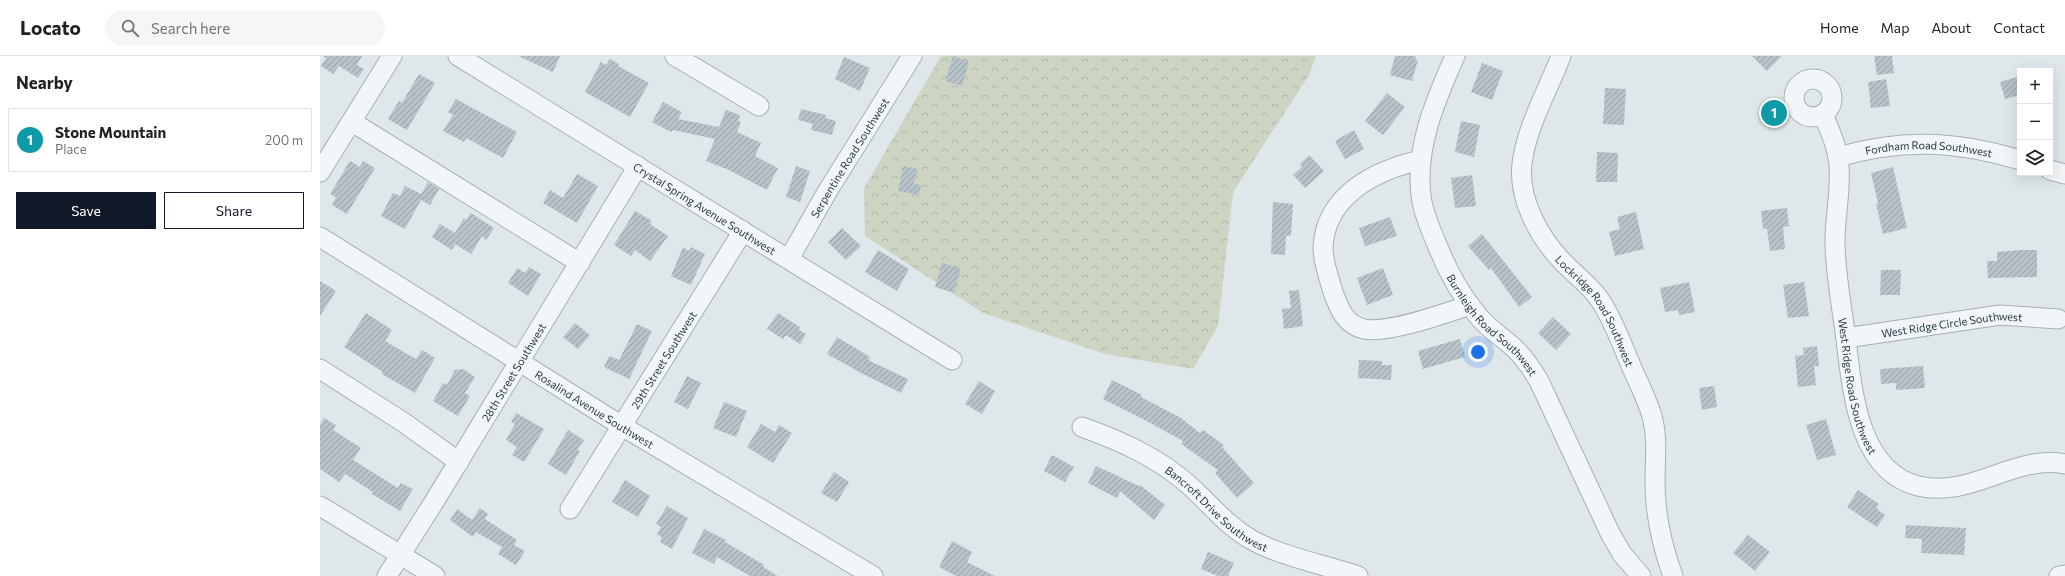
<!DOCTYPE html>
<meta charset="utf-8">
<style>
body{margin:0;font-family:Commissioner,sans-serif;background:#f6f6f6;color:#202124}
.controls{position:absolute;right:12px;top:12px;display:grid;overflow:hidden;border-radius:0px;box-shadow:0 4px 16px #0002}
.controls button{width:36px;height:36px;display:grid;place-items:center;padding:0;border:0;border-bottom:1px solid #e0e0e0;background:#fff;color:#202124;font:20px sans-serif}
.you{position:absolute;left:1158px;top:296px;width:14px;height:14px;margin:-10px;border:3px solid #fff;border-radius:50%;background:#1a73e8;box-shadow:0 0 0 6px #1a73e833}
.badge{display:grid;place-items:center;width:26px;height:26px;border-radius:50%;background:#111827;color:#fff;font-size:13px;font-weight:700}
.pin{position:absolute;translate:-50% -50%;border:2px solid #fff;box-shadow:0 1px 4px #0006}
.list{margin:0;padding:0;list-style:none}
h2{display:flex;justify-content:space-between;align-items:center;height:52px;margin:0;padding:0 16px;font-size:17px}
h2 small{font-size:13px;font-weight:400;color:#757577}
.list li{display:grid;grid-template-columns:26px 1fr auto;gap:12px;align-items:center;box-sizing:border-box;height:64px;margin:0 8px 8px;padding:0 8px;border:1px solid #e0e0e0;border-radius:0px}
.list b{display:block;font-size:15px;white-space:nowrap}
.list p{margin:0;font-size:13px;white-space:nowrap;color:#757577}
.list em{font-size:13px;font-style:normal;color:#757577}
.actions{display:flex;gap:8px;padding:12px 16px}
.actions a{flex:1;padding:9px 0;border:1px solid #111827;border-radius:0px;text-align:center;font-size:14px;color:#111827}
.actions .main{background:#111827;color:#fff}
.icon{flex:none;width:22px;height:22px;fill:none;stroke:currentColor;stroke-width:2;stroke-linecap:round;stroke-linejoin:round}
.map{position:relative;flex:none;width:1745px;height:520px;overflow:hidden}
header{display:flex;align-items:center;gap:24px;box-sizing:border-box;height:56px;padding:0 20px;background:#fff;border-bottom:1px solid #e0e0e0}
header strong{font-size:19px}
nav{display:flex;gap:22px;margin-inline-start:auto;font-size:14px}
.search{width:280px;height:36px;background:#f6f6f6;display:flex;align-items:center;gap:10px;box-sizing:border-box;padding:0 14px;border-radius:22px;color:#757577;font-size:15px}
main{display:flex}
aside{flex:1;background:#fff}
.map>svg:first-child{display:block}
</style>
<header>
<strong>Locato</strong>
<div class="search"><svg class="icon" aria-label="search" viewBox="0 0 24 24"><circle cx="10" cy="10" r="6"/><path d="M15 15l6 6"/></svg>Search here</div>
<nav><a>Home</a><a>Map</a><a>About</a><a>Contact</a></nav>
</header>
<main>
<aside>
<h2>Nearby<small></small></h2>
<ul class="list">
<li><span class="badge" style="background:#0f9aa8">1</span><div><b>Stone Mountain</b><p>Place</p></div><em>200 m</em></li>
</ul>
<div class="actions"><a class="main">Save</a><a>Share</a></div>
</aside>
<div class="map">
<svg width="1745" height="520" viewBox="0 0 1745 520">
<defs>
<pattern id="forest-crowns" width="20" height="18" patternUnits="userSpaceOnUse"><rect width="20" height="18" fill="#cdd4c1"/><path d="M2 6a3 3 0 1 1 6 0M12 15a3 3 0 1 1 6 0" fill="none" stroke="#b0b7a7"/></pattern>
<pattern id="building-hatch" width="6" height="6" patternUnits="userSpaceOnUse"><rect width="6" height="6" fill="#b7c3c8"/><path d="M-1 1l2-2M0 6l6-6M5 7l2-2" fill="none" stroke="#95a0a4"/></pattern>
</defs>
<rect width="100%" height="100%" fill="#e0e7ea"/>
<!-- forest -->
<path fill="url(#forest-crowns)" d="M621,0H996L989,19L913,136L898,270L873,313L785,298L663,257L545,180L544,132Z"/>
<!-- building -->
<path fill="url(#building-hatch)" d="M3,0H42L37,9L44,13L38,22L19,10L13,18L1,10L6,2Z
M198,0H240L233,16Z
M633,0L649,6L642,30L625,25Z
M1075,0H1096L1095,3L1098,4L1092,25L1070,19Z
M1432,0H1462L1447,15Z
M1554,0H1572L1574,17L1557,19Z
M524,1L550,12L540,35L515,23Z
M290,3L299,8L298,10L329,27L310,61L265,36L281,6L286,9Z
M1162,7L1183,15L1172,44L1151,36Z
M99,18L115,27L87,74L68,63L79,45L82,47Z
M1697,21L1700,39L1685,43L1680,26Z
M1566,23L1570,50L1551,52L1548,26Z
M1285,32L1306,33L1304,69L1283,68Z
M1067,37L1085,51L1063,79L1045,65Z
M136,43L197,76L183,102L146,82L144,86L123,75L133,59L128,56Z
M343,46L362,56L358,63L399,71L406,54L420,59L418,65L421,66L417,76L441,87L435,100L458,112L447,134L409,114L386,105L395,83L353,74L351,76L332,66Z
M481,53L506,59L505,62L516,65L512,79L491,74L493,68L478,64Z
M1141,65L1160,69L1154,101L1135,96Z
M1034,74L1044,93L1025,103L1015,85Z
M1277,96L1298,97L1297,126H1276Z
M989,99L1004,115L985,132L973,119L982,111L980,108Z
M30,105L40,111L43,105L55,112L27,158L12,149L16,141L10,138Z
M476,110L490,115L480,146L466,141Z
M583,110L598,113L594,128L601,129L599,139L578,135Z
M1573,111L1587,172L1563,178L1556,148L1558,147L1551,117Z
M257,118L278,130L257,167L223,147L230,134L243,142Z
M1152,119L1156,150L1135,152L1131,122Z
M108,126L119,133L110,149L101,144L85,173L61,160L73,137L80,140L85,130L101,138Z
M953,146L973,148L971,180L966,179L965,199L951,198Z
M1467,152L1469,170L1463,171L1465,193L1450,195L1447,173H1443L1441,155Z
M315,155L332,165L330,168L348,180L330,205L315,194L311,200L294,189Z
M1316,156L1324,193L1295,200L1289,176L1300,173L1297,161Z
M151,157L174,172L166,184L162,180L151,198L135,188L132,194L112,181L120,168L135,177L144,162L146,164Z
M1070,161L1077,180L1045,190L1039,172Z
M522,172L541,190L526,204L508,186Z
M1162,178L1212,241L1199,251L1171,212L1169,214L1148,190Z
M363,191L369,195L371,191L385,198L371,229L351,220Z
M558,194L589,213L577,235L545,216Z
M1700,194H1717V221L1668,222L1667,205H1677V196Z
M622,207L641,213L634,237L615,231Z
M209,211L221,218L208,240L188,227L197,212L205,217Z
M1063,212L1073,239L1047,249L1037,222Z
M1561,214H1581L1580,239H1560Z
M0,225L16,235L0,260Z
M1369,226L1375,256L1359,259L1358,254L1345,256L1340,232Z
M1484,226L1489,260L1468,262L1463,229Z
M979,234L983,270L964,273L962,253L971,252L969,235Z
M46,257L72,274L65,285L96,303L102,294L115,302L95,337L62,318L63,316L24,291Z
M458,257L480,271L479,274L486,278L480,288L466,279L463,283L447,273Z
M1233,261L1251,278L1236,294L1218,277Z
M255,267L270,279L258,293L243,281Z
M317,268L332,275L309,323L284,311L289,300L299,304Z
M517,281L550,301L548,304L588,323L581,337L541,317L507,298Z
M1140,283L1145,301L1103,313L1098,295Z
M1497,290L1499,310H1494L1496,329L1478,331L1475,300L1484,299L1483,292Z
M1039,304L1062,305V309H1072L1071,324L1038,322Z
M1603,310L1605,332L1576,334V327L1561,328L1560,313Z
M143,313L155,321L145,337L150,340L138,360L113,345L123,327L127,329L135,314Z
M367,320L381,327L368,353L354,346Z
M792,324L822,339L821,341L861,362L880,377L883,374L904,389L902,391L934,427L917,442L895,417L898,414L861,388L863,385L821,362L783,343Z
M659,325L675,335L662,358L645,348Z
M1394,330L1397,351L1382,354L1379,332Z
M404,346L427,355L416,381L393,372Z
M196,357L224,373L204,406L192,399L197,391L186,384L195,368L191,366Z
M4,362L16,369L13,374L41,392L33,404L78,432L81,427L93,433L80,455L52,438L53,436L25,418L19,426L0,413V369Z
M1506,363L1516,399L1497,404L1486,369Z
M441,368L455,376L459,369L472,377L453,407L427,391Z
M248,374L264,384L257,394L260,395L246,419L228,408Z
M732,399L754,411L745,426L724,415Z
M776,410L819,430L820,429L845,449L834,464L800,435L797,442L768,427Z
M514,416L529,426L517,446L501,437Z
M305,424L330,440L318,461L292,446Z
M1538,434L1559,448L1556,452L1565,459L1557,471L1527,451Z
M347,450L368,462L352,493L340,486L342,481L337,478L341,471L336,468Z
M160,452L168,458L165,463L197,484L194,489L205,495L196,509L178,498L182,491L156,476L153,481L130,464L137,453L152,464Z
M1586,469L1646,472L1644,499L1601,497L1602,483L1585,482Z
M384,473L406,484L405,486L444,509L443,511L458,520H430L397,501L394,508L372,497Z
M1428,479L1450,496L1435,515L1413,497Z
M632,485L652,496L647,506L675,520H636L619,511Z
M888,496L914,507L908,520H898L881,513Z"/>
<g fill="none" stroke-linecap="round" stroke-linejoin="round">
<defs>
<g id="minor">
<path id="s1" d="M138,0L632,304"/>
<path d="M355,0L439,50"/>
<path id="s2" d="M1135,0C1115,45 1093,96 1102,146C1105,161 1112,177 1118,191C1128,216 1142,241 1159,261C1169,273 1182,281 1193,291C1204,301 1212,313 1219,325L1290,477L1302,498L1321,520"/>
<path id="s3" d="M1241,0C1228,34 1206,72 1202,108C1198,143 1219,181 1242,205C1255,219 1270,229 1280,244C1294,265 1302,289 1312,312C1319,328 1327,343 1332,360C1338,382 1335,403 1335,426C1335,458 1342,490 1353,520"/>
<circle cx="1493" cy="42" r="19"/>
<path id="s4" d="M1503,58C1510,75 1518,92 1519,110C1521,135 1515,160 1515,185C1515,215 1521,246 1525,276C1532,327 1535,414 1598,430C1651,443 1694,398 1745,408"/>
<path d="M32,66L260,207"/>
<path id="s5" d="M1518,101C1583,82 1636,85 1700,104"/>
<path d="M1101,104C1056,114 1005,139 1003,192C1003,207 1009,221 1013,236C1019,252 1025,269 1044,273C1068,278 1126,257 1150,249"/>
<path d="M1730,114L1745,118"/>
<path d="M0,116L72,0"/>
<path id="s6" d="M0,181L302,370L553,520"/>
<path id="s7" d="M469,203L507,136L592,0"/>
<path id="s8" d="M1526,282L1680,259L1738,263"/>
<path d="M0,313L83,366L139,406"/>
<path id="s9" d="M762,371C801,385 839,402 870,430C891,449 907,470 932,484C960,500 1005,509 1038,520"/>
<path d="M0,450L115,520"/>
<path id="s10" d="M250,453L423,175"/>
<path id="s11" d="M67,520L114,446L318,110"/>
<path d="M1739,520L1745,519"/>
</g>
</defs>
<!-- minor casing -->
<use href="#minor" stroke="#a5b0b5" stroke-width="21"/>
<!-- minor -->
<use href="#minor" stroke="#f3f6f8" stroke-width="19"/>
</g>
<g text-anchor="middle" dominant-baseline="central" stroke-width="3" stroke-linejoin="round" paint-order="stroke">
<!-- street labels -->
<g font-size="11" fill="#273b43" stroke="#f0f6f7">
<text stroke="none"><textPath href="#s5" startOffset="92">Fordham Road Southwest</textPath></text>
<text stroke="none"><textPath href="#s7" startOffset="118">Serpentine Road Southwest</textPath></text>
<text stroke="none"><textPath href="#s1" startOffset="290">Crystal Spring Avenue Southwest</textPath></text>
<text stroke="none"><textPath href="#s3" startOffset="284">Lockridge Road Southwest</textPath></text>
<text stroke="none"><textPath href="#s2" startOffset="296">Burnleigh Road Southwest</textPath></text>
<text stroke="none"><textPath href="#s8" startOffset="107">West Ridge Circle Southwest</textPath></text>
<text stroke="none"><textPath href="#s10" startOffset="176">29th Street Southwest</textPath></text>
<text stroke="none"><textPath href="#s11" startOffset="240">28th Street Southwest</textPath></text>
<text stroke="none"><textPath href="#s4" startOffset="277">West Ridge Road Southwest</textPath></text>
<text stroke="none"><textPath href="#s6" startOffset="324">Rosalind Avenue Southwest</textPath></text>
<text stroke="none"><textPath href="#s9" startOffset="159">Bancroft Drive Southwest</textPath></text>
</g>
</g>
</svg>
<div class="controls">
<button>+</button>
<button>−</button>
<button><svg class="icon" aria-label="layers" viewBox="0 0 24 24"><path d="M12 4l9 5-9 5-9-5zM3 14l9 5 9-5"/></svg></button>
</div>
<div class="you"></div>
<div class="pin badge" style="left:1454px;top:57px;background:#0f9aa8">1</div>
</div>
</main>
